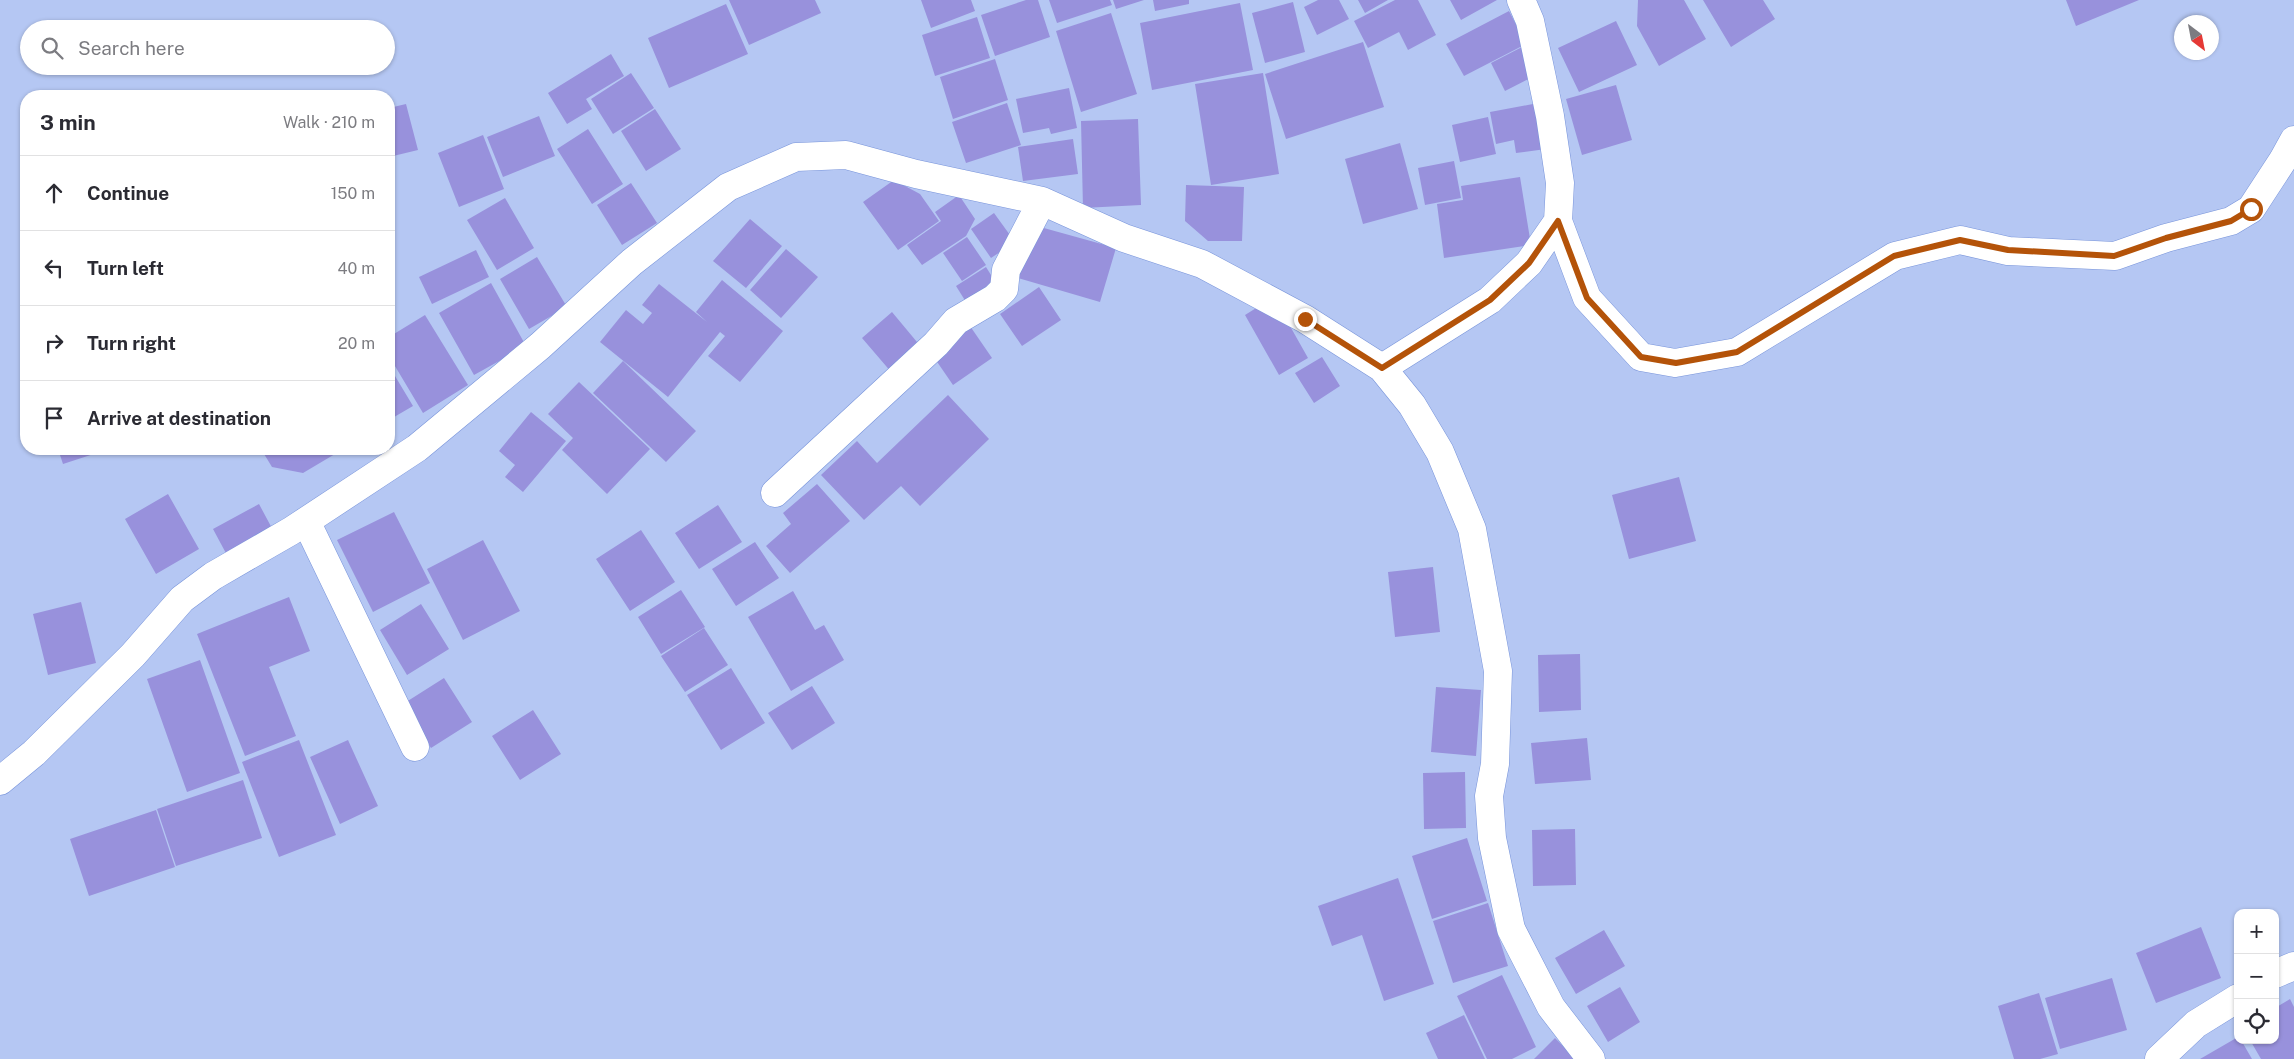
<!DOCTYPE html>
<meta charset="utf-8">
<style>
body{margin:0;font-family:"Public Sans",sans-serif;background:#f7f7f7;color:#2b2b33}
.controls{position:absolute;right:15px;bottom:15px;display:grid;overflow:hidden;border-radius:10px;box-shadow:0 1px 4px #0004}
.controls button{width:45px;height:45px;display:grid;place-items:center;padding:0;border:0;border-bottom:1px solid #e1e1e2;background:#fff;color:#2b2b33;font:25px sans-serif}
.compass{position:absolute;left:2174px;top:15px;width:45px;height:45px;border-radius:50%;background:#fff;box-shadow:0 1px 4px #0004;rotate:148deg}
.stop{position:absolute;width:15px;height:15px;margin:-11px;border:4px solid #b45309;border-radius:50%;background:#fff}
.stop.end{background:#b45309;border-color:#fff;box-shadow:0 1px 5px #0008}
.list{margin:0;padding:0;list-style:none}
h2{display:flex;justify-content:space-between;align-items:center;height:65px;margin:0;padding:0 20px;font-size:21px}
h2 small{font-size:16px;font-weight:400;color:#7c7c81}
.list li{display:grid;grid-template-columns:32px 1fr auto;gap:15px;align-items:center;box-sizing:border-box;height:75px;padding:0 20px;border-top:1px solid #e1e1e2}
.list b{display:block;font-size:19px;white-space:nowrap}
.list em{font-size:16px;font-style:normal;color:#7c7c81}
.icon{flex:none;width:28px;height:28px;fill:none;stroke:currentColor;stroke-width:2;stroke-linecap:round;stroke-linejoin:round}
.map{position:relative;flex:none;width:2294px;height:1059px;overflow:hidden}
.search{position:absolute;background:#fff;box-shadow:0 1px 4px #0004;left:20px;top:20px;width:375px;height:55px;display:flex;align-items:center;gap:12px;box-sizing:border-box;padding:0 18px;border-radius:28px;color:#7c7c81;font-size:19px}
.panel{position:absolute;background:#fff;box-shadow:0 1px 4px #0004;left:20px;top:90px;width:375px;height:365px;border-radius:20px}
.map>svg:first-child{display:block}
</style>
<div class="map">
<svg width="2294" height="1059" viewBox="0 0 2294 1059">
<rect width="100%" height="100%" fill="#b5c7f3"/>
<!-- building -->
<path fill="#9891dc" d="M729,0H815L821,13L749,45Z
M921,0H971L975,11L931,28Z
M1026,0H1038L1050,37L995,56L981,15Z
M1049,0H1110L1112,5L1057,23Z
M1113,0H1144L1116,9Z
M1153,0H1189V4L1155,11Z
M1318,0H1339L1349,19L1317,35L1304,7Z
M1358,0H1388L1365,13Z
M1395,0H1418L1436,35L1408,50L1399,32L1368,48L1354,21Z
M1450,0H1497L1461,20Z
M1638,0H1684L1706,39L1659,66L1637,26Z
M1703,0H1763L1775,19L1731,47Z
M2066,0H2139L2076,26Z
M1293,2L1305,52L1265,63L1252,13Z
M1240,3L1253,70L1152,90L1140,23Z
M726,4L748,54L669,88L648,38Z
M1509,11L1526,44L1464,76L1446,44Z
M1111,13L1137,94L1081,112L1056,31Z
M977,17L990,58L935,76L922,35Z
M1616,21L1637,65L1579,92L1558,48Z
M1363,42L1384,107L1286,139L1265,74Z
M1522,47L1536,75L1505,91L1491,63Z
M611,54L624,76L586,99L592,109L567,124L548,93Z
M995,59L1008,100L953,119L940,77Z
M631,73L654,108L613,134L591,99Z
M1263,73L1279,174L1211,185L1195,84Z
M1616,85L1632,140L1582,155L1566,99Z
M1069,88L1077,128L1051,134L1049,128L1023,133L1016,99Z
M1007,103L1021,145L966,163L952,122Z
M1538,103L1546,149L1516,153L1514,140L1496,144L1490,112Z
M406,104L418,150L389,157V108Z
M655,109L681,149L646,171L621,131Z
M539,116L555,156L503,177L487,137Z
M1488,117L1496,154L1460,162L1452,125Z
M1138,119L1141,205L1083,208L1081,121Z
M588,129L623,184L592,204L557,149Z
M483,135L504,189L459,207L438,153Z
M1073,139L1078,174L1023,181L1018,147Z
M1400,143L1418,209L1363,224L1345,159Z
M1454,161L1461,198L1425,205L1418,168Z
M1520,177L1531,245L1444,258L1437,204L1463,200L1461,186Z
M894,180L920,194L939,221L898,250L863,202Z
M631,183L657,223L622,245L597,205Z
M1186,185L1244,187L1242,241H1208L1185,221Z
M959,195L975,219L966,236L922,265L907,245L941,221L935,212Z
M505,198L534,248L497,270L467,220Z
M994,213L1015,242L991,258L971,229Z
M750,219L782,246L746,288L713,261Z
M1033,225L1116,248L1100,302L1018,278Z
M967,237L986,265L962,281L943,253Z
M786,249L818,277L781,318L750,290Z
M476,250L489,277L432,304L419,277Z
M537,257L567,307L529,329L500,279Z
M986,267L1001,291L971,310L956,286Z
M722,280L783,331L740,382L708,356L725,336L720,332L668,397L600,342L626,310L643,324L652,313L642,305L659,284L707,322L696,312Z
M491,283L526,346L474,375L439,313Z
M1039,287L1061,320L1022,346L1000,314Z
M1261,305L1286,319L1308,358L1279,375L1245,315Z
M892,312L922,348L892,373L862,338Z
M425,315L468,385L423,413L389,356V337Z
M970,326L992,358L953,385L931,353Z
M1322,357L1340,386L1314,403L1295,373Z
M623,361L696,431L666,462L593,393Z
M389,366L413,406L389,420Z
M579,382L650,449L607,494L562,450L573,438L548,414Z
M948,395L989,439L920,506L901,486L864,520L821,475L857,441L877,463Z
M531,412L566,441L523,492L505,477L515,465L499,451Z
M58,449H109L63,464Z
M261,449H332L335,454L303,473L272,467Z
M1679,477L1696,541L1629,559L1612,495Z
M817,484L850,521L790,573L766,546L791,524L783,513Z
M168,494L199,549L156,574L125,519Z
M259,504L274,532L228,557L213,529Z
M718,505L742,542L699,569L675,533Z
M394,512L430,583L373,612L337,540Z
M641,530L675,582L630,611L596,559Z
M483,540L520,611L463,640L427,569Z
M755,542L779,578L736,606L712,569Z
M1433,567L1440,632L1395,637L1388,572Z
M681,590L705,627L661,654L638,617Z
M793,591L815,630L824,625L844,660L791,691L748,617Z
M289,597L310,651L269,667L296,736L245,756L197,634Z
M81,602L96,663L48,675L33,614Z
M421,604L449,649L407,675L380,630Z
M704,628L728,665L685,692L661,656Z
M1580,654L1581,710L1539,712L1538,655Z
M200,660L240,773L187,792L147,679Z
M731,668L765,723L721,750L687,695Z
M444,678L472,722L431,748L403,704Z
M812,686L835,723L792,750L768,713Z
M1436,687L1481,690L1476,756L1431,752Z
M533,710L561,754L520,780L492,736Z
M1587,738L1591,780L1535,784L1531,743Z
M299,740L336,835L279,857L242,762Z
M348,740L378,806L340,824L310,757Z
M1465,772L1466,828L1424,829L1423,773Z
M243,780L262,838L176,866L157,809Z
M156,810L175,867L89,896L70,839Z
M1575,829L1576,885L1533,886L1532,830Z
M1467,838L1487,901L1432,919L1412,856Z
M1398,878L1434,984L1384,1001L1362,935L1332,946L1318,906Z
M1488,903L1508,966L1453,983L1433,921Z
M2201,927L2221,978L2156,1003L2136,953Z
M1604,930L1625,966L1576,994L1555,958Z
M1502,975L1536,1047L1512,1059H1487L1457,996Z
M2112,978L2127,1030L2060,1049L2045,998Z
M1620,987L1640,1022L1608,1042L1587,1006Z
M2039,993L2058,1054L2040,1059H2014L1998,1006Z
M2290,999L2294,1007V1059H2261L2250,1040H2275V1008Z
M1464,1015L1485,1059H1438L1426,1033Z
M2238,1037V1040H2241L2252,1059H2200Z
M1555,1038L1576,1059H1534Z"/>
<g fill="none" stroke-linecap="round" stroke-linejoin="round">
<defs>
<path id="minor" d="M1558,221L1587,298L1641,357L1675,363L1737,352L1895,256L1960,240L2008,251L2115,256L2166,238L2231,221L2251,209L2283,160L2294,140
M1382,368L1490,300L1529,263L1558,221L1560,183L1550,116L1530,21L1521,0
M775,493L936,344L956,321L995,298L1004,289L1006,270L1042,201
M306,521L415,747
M0,781L34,753L133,655L182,599L213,576L291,531L417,448L540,346L632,262L728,187L796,157L846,155L916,174L1042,201L1124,238L1202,264L1305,319L1382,368L1412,405L1440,452L1472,529L1498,671L1495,764L1489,796L1492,838L1511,929L1551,1007L1591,1059
M2275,974L2294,966
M2159,1059L2196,1024L2238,998"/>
</defs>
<!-- minor casing -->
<use href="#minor" stroke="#7894da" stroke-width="29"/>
<!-- minor -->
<use href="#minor" stroke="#fff" stroke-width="28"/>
</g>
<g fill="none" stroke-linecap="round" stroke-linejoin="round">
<!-- route -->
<path stroke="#b45309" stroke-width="6" d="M1305,319L1382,368L1490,300L1529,263L1558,221L1587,298L1641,357L1676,363L1737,352L1894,256L1960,240L2008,250L2114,256L2166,238L2231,221L2251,209"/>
</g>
</svg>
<div class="controls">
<button>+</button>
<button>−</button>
<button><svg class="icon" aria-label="locate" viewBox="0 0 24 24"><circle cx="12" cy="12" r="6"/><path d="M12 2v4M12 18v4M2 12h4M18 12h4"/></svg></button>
</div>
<svg class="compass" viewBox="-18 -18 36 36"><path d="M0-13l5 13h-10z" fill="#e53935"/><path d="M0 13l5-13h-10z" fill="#7c7c81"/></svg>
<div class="stop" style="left:2251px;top:209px"></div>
<div class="stop end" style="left:1305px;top:319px"></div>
<div class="search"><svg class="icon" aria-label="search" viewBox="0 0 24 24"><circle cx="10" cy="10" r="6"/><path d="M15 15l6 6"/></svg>Search here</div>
<section class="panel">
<h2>3 min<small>Walk · 210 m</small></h2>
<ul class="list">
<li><svg class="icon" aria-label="ahead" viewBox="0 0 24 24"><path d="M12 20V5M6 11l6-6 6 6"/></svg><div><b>Continue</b></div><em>150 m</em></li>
<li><svg class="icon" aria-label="left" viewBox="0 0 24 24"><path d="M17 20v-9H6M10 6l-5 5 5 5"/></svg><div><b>Turn left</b></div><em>40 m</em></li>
<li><svg class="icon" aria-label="right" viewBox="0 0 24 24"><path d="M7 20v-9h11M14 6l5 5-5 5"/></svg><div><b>Turn right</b></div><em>20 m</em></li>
<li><svg class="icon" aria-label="arrive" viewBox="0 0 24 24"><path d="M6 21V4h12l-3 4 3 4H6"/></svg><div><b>Arrive at destination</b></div></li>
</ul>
</section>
</div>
